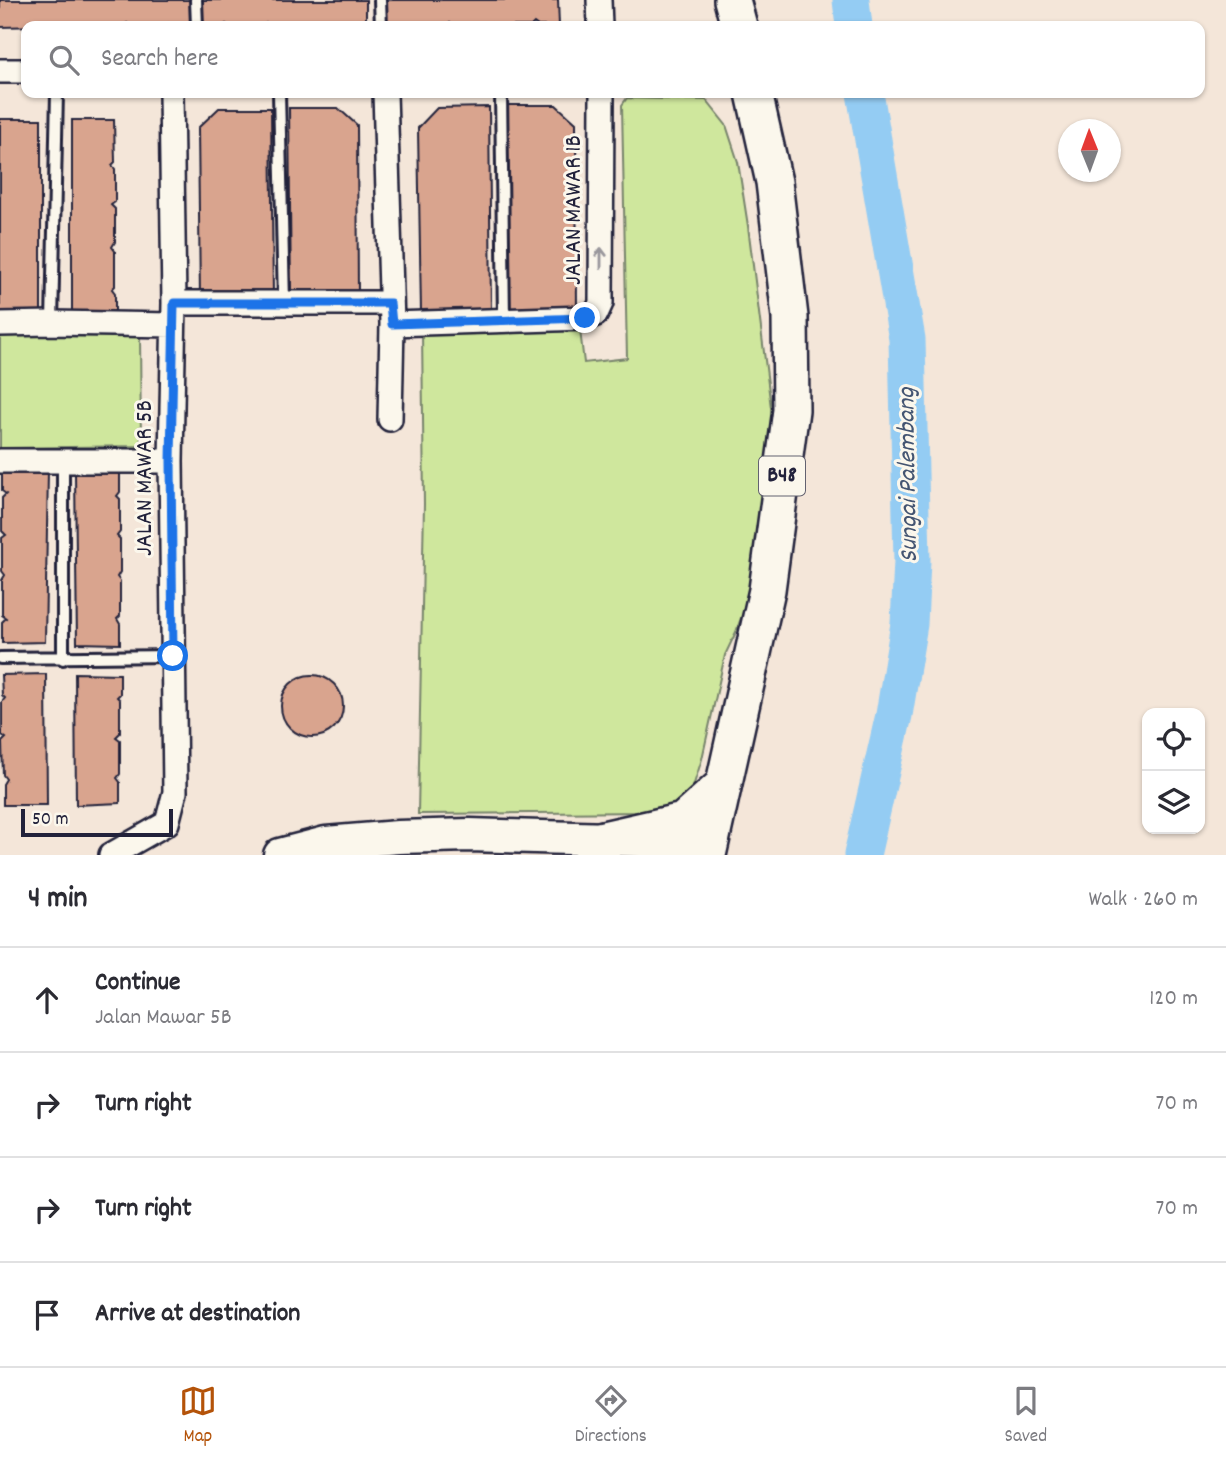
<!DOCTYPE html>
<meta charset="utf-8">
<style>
body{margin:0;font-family:Dekko,sans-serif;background:#f7f7f7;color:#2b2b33}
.controls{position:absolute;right:21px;bottom:21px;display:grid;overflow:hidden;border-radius:14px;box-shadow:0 2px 5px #0004}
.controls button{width:63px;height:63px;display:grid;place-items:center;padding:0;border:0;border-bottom:2px solid #e1e1e2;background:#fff;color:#2b2b33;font:35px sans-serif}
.compass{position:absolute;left:1058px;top:119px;width:63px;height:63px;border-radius:50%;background:#fff;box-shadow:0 2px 5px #0004;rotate:359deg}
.scale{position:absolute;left:21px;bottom:18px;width:152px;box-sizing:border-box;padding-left:7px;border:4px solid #22223b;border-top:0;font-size:19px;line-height:24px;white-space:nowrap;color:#22223b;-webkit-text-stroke:5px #fbf7ec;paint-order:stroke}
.stop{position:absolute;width:21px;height:21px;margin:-16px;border:5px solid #1a73e8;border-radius:50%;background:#fff}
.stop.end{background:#1a73e8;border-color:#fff;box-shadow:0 2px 7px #0008}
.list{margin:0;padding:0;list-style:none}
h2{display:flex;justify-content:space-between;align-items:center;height:91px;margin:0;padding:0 28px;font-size:30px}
h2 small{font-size:23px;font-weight:400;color:#7c7c81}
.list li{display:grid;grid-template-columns:46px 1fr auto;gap:21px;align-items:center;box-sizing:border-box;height:105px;padding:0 28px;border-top:2px solid #e1e1e2}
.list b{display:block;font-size:26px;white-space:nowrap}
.list p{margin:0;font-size:23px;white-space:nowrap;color:#7c7c81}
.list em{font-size:23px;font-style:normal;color:#7c7c81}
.icon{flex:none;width:38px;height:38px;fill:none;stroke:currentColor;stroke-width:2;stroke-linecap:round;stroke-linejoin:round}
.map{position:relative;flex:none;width:1226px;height:855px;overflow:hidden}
.search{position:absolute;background:#fff;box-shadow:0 2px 5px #0004;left:21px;right:21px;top:21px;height:77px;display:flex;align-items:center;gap:18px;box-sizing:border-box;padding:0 24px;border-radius:14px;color:#7c7c81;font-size:26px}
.sheet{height:511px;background:#fff}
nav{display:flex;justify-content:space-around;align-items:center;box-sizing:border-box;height:98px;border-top:2px solid #e1e1e2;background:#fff;font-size:19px;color:#7c7c81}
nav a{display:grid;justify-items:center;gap:4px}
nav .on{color:#b45309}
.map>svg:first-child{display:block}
</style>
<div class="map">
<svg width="1226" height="855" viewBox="0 0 1226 855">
<rect width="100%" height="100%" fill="#f4e6d9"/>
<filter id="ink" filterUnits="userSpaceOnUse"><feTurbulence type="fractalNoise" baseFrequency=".0143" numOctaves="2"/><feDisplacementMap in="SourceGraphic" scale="14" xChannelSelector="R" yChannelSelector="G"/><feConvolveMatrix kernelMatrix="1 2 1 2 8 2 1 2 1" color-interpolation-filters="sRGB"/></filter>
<g filter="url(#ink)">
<!-- green -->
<path fill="#cfe79d" stroke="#78846c" stroke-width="2" d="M627,98L706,100L726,125L738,162L748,226L776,447L748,598L736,632L725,655L702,759L693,787L676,804L656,812L418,814L424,504L422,331L580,330L584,363L627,358L622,105Z
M0,332L140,334L141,446L0,448Z"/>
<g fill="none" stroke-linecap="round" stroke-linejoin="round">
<!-- river -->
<path stroke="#94ccf3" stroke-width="37" d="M851,0L854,26
M862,855L894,715L909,624L912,561L907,339L865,93"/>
</g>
<!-- building -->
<path fill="#d9a48e" stroke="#22223b" stroke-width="2" d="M0,0H191V26H174L169,23L166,26H130L127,23L123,26H88L85,23L82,26H48L45,24L42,26L0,27Z
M202,0H366V26H355L350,23L347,26H312L308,23L304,26H269L266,23L263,26H229L226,24L223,26H203Z
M385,0H558L559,26H538L534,23L531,26H495L491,23L487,26H453L450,23L447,26H412L409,24L407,26H386Z
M507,105H556L576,123L577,314L508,315Z
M489,107L491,313H421L418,128L437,108Z
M219,108H271L273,298L200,299L198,128Z
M289,108H338L357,125L358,296L291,297Z
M0,119H41V312L0,313Z
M72,120H114L115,162L112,165L115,169V202L111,205L115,209V242L112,247L115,251V286L112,289L115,293V314L72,313Z
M48,470L45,642L2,643V622L6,618L2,615V580L5,575L2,571V538L6,535L2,531V498L6,494L2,491V471Z
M75,472L120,473V492L117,496L120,499V532L117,536L120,539V572L117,577L120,581V616L117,619L120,624V644L77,643Z
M75,673L120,674V694L117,697L120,700V733L116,737L120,740V774L117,778L120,782V803L76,805Z
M46,674L47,805H3V784L6,779L3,775L2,742L6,738L2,735V702L5,698L2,695L1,675Z
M281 706a31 31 0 1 1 62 0a31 31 0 1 1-62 0Z"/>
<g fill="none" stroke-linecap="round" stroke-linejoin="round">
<defs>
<path id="lane" d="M196,0L197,26
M380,0L381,26
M279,93L284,302
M501,93L504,319
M52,323L57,93
M63,459V659
M0,658L173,656"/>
<path id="street" d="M599,0L600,26
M0,71H26
M385,93L392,324L390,419
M174,303H390
M0,324L52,323L173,325
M392,324L585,318L596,314L601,303L602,93
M0,461H171
M111,855L167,823L175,792L171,461L174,303L171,93"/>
<path id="secondary" d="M280,855L326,843L398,837L470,835L711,842"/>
<path id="primary" d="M732,0L739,26
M603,839L683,821L723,785
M708,855L767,590L791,410L790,317L774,182L754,93"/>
</defs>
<!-- lane casing -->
<use href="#lane" stroke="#22223b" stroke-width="16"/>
<!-- street casing -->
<use href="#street" stroke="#22223b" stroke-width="28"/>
<!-- secondary casing -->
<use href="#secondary" stroke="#22223b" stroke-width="37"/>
<!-- primary casing -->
<use href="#primary" stroke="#22223b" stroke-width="40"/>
<!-- lane -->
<use href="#lane" stroke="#fbf7ec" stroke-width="10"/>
<!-- street -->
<use href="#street" stroke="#fbf7ec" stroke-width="23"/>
<!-- secondary -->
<use href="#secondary" stroke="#fbf7ec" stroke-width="32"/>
<!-- primary -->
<use href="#primary" stroke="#fbf7ec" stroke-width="35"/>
</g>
<!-- one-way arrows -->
<defs><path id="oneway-shaft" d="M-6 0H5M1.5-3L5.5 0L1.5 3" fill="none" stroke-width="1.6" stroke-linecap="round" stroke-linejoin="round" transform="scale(1.75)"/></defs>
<use stroke="#99979c" href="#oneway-shaft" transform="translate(601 258) rotate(-90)"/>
</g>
<g fill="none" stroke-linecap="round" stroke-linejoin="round" filter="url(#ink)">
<!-- route -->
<path stroke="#1a73e8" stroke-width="9" d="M173,656L171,461L174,303H390L392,324L585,318"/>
</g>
<g text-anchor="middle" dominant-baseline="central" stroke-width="6" stroke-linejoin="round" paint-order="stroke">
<!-- shield labels -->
<rect fill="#fbf7ec" stroke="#636270" stroke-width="2" x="759" y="456.5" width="46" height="39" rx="5"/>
<g font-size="23" font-weight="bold" fill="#22223b">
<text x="782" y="476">B48</text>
</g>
<!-- street labels -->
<g font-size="24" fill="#22223b" stroke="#fbf7ec">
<text transform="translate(575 210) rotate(-90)">JALAN MAWAR 1B</text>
<text transform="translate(146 478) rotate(-90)">JALAN MAWAR 5B</text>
</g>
<!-- water labels -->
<g font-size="26" font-style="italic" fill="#445572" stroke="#fbf7ec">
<text transform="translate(909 475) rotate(-91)">Sungai Palembang</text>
</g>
</g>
</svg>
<div class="controls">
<button><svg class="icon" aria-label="locate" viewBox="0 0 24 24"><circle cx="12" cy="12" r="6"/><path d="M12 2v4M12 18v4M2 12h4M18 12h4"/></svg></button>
<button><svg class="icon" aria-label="layers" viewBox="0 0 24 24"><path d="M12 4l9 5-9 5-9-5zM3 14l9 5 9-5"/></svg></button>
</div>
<svg class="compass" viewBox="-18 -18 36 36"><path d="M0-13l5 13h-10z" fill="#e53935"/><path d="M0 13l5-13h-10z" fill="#7c7c81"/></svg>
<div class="scale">50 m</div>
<div class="stop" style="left:173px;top:656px"></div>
<div class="stop end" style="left:585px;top:318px"></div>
<div class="search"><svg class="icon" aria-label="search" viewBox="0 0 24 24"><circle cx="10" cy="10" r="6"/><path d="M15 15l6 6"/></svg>Search here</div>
</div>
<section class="sheet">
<h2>4 min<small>Walk · 260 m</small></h2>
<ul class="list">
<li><svg class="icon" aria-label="ahead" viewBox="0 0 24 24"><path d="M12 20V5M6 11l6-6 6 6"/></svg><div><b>Continue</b><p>Jalan Mawar 5B</p></div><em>120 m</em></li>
<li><svg class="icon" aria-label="right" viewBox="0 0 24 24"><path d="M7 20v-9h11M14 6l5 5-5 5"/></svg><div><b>Turn right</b></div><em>70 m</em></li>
<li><svg class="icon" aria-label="right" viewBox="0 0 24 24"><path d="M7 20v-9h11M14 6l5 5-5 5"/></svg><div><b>Turn right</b></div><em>70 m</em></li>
<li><svg class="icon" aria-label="arrive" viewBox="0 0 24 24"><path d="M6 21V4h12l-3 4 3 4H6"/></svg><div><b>Arrive at destination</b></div></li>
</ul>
</section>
<nav>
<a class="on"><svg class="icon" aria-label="map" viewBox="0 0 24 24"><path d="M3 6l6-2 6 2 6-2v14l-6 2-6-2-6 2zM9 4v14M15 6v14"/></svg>Map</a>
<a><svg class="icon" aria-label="directions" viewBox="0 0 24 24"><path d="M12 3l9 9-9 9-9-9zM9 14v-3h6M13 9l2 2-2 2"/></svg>Directions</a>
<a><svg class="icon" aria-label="saved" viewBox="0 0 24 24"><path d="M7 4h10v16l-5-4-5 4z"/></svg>Saved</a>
</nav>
